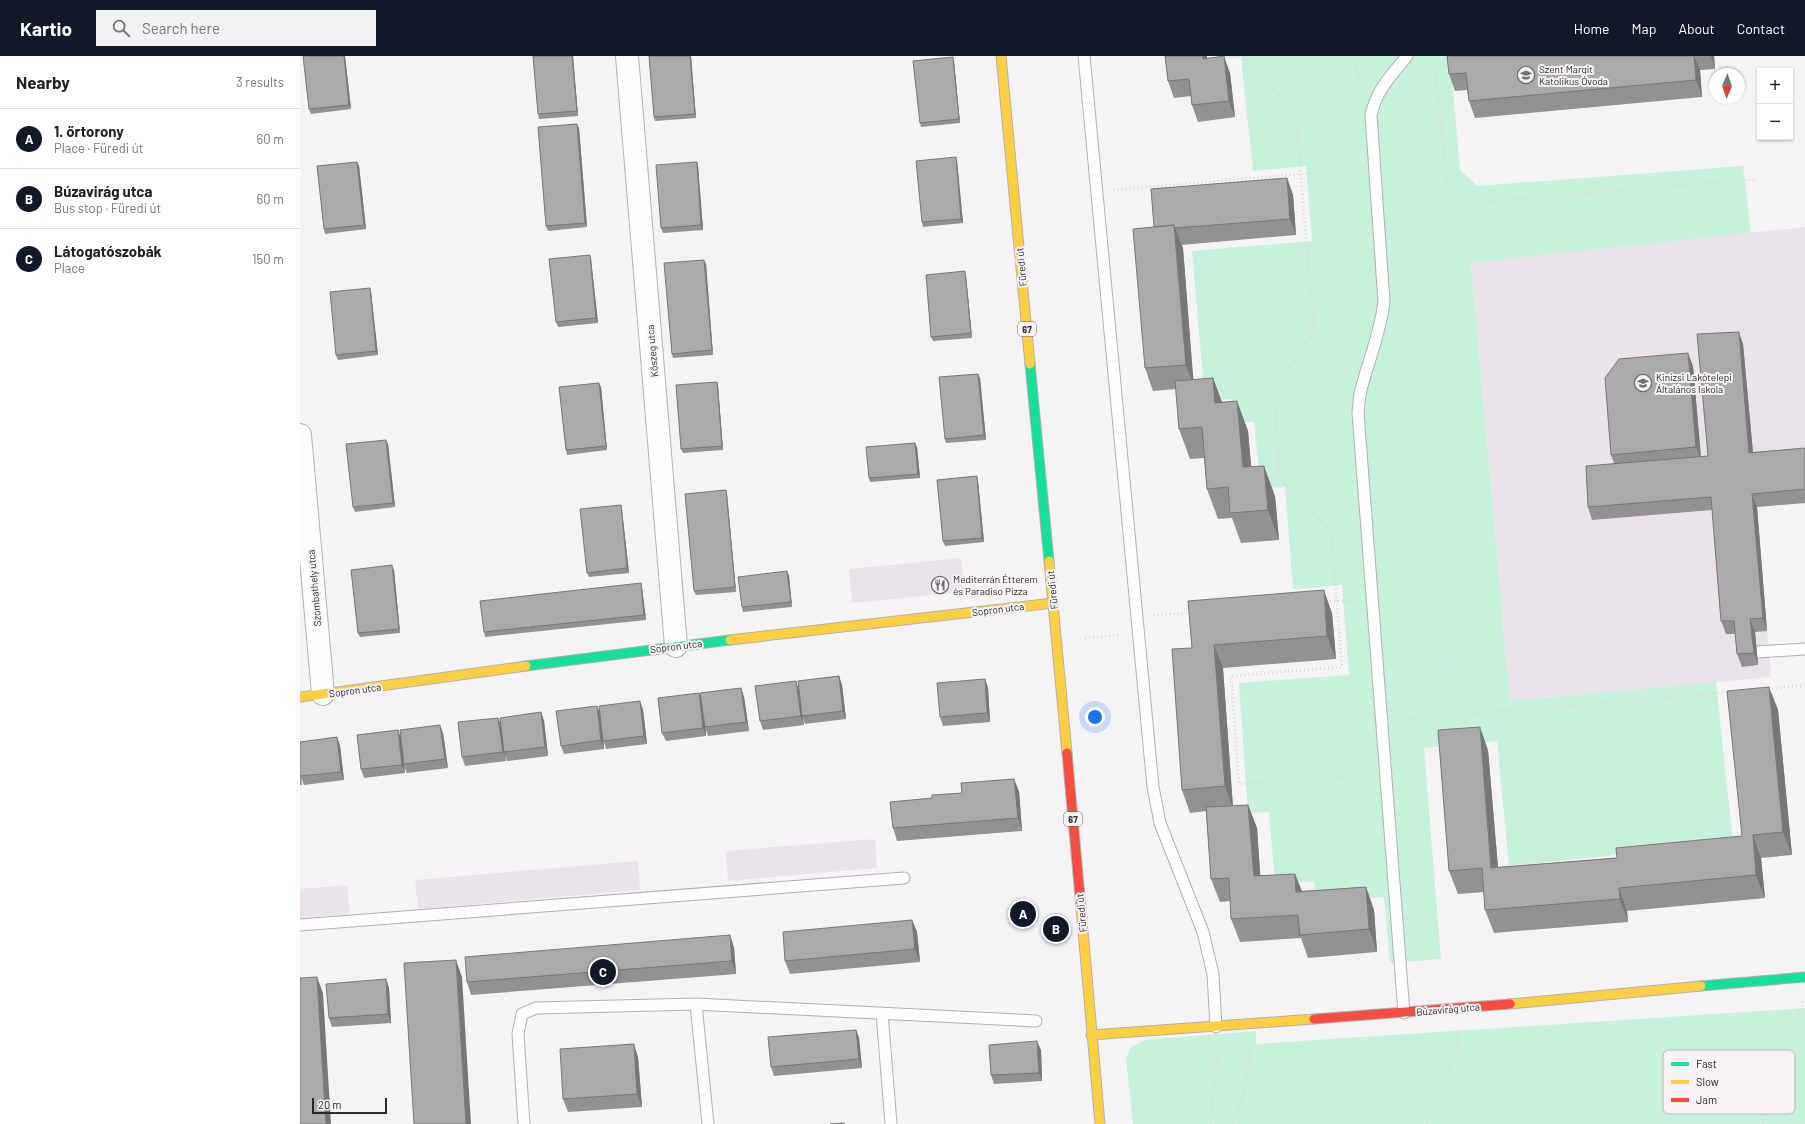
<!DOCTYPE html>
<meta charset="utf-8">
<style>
body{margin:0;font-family:Barlow,sans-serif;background:#f2f2f2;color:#222}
.controls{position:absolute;right:12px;top:12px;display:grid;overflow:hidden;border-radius:0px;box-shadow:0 1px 3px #0004}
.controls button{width:36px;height:36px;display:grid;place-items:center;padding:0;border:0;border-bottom:1px solid #e0e0e0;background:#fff;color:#222;font:20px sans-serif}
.compass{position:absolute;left:1409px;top:12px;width:36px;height:36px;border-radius:50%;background:#fff;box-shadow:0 1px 3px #0004;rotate:182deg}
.scale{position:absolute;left:12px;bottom:10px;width:75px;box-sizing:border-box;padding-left:4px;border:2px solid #2a292a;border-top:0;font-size:11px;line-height:14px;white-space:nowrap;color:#2a292a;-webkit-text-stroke:3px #f6f2f6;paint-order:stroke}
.you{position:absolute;left:795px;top:661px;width:14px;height:14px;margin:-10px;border:3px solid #fff;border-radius:50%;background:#1a73e8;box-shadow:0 0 0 6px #1a73e833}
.badge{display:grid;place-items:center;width:26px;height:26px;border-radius:50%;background:#111827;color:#fff;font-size:13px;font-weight:700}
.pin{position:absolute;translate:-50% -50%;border:2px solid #fff;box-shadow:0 1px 4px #0006}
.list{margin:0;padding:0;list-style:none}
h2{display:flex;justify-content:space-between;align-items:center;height:52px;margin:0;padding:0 16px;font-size:17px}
h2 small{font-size:13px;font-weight:400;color:#767676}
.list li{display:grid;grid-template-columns:26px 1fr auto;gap:12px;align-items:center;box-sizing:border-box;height:60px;padding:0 16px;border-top:1px solid #e0e0e0}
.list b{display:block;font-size:15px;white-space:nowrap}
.list p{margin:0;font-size:13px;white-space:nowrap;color:#767676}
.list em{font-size:13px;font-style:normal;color:#767676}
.icon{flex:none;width:22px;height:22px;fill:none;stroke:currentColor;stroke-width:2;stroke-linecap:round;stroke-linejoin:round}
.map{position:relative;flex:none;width:1505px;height:1068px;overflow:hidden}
header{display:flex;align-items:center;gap:24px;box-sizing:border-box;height:56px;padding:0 20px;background:#111827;color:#fff}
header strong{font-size:19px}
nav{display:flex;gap:22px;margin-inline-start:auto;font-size:14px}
.search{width:280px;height:36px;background:#f2f2f2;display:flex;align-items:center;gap:10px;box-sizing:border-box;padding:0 14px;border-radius:0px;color:#767676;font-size:15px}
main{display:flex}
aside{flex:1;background:#fff}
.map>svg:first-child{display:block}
</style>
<header>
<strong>Kartio</strong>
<div class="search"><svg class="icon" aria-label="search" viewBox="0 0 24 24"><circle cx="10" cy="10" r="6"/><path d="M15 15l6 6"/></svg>Search here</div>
<nav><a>Home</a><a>Map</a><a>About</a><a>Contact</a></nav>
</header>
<main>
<aside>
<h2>Nearby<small>3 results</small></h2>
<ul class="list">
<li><span class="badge">A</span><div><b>1. őrtorony</b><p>Place · Füredi út</p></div><em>60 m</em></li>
<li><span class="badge">B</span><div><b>Búzavirág utca</b><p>Bus stop · Füredi út</p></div><em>60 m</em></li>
<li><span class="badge">C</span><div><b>Látogatószobák</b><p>Place</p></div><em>150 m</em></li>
</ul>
</aside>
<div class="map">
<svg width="1505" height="1068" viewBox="0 0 1505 1068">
<rect width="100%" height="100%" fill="#f5f3f5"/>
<!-- built -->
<path fill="#eae4ea" d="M1505,171V447L1457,451L1471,621L1210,645L1171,207Z
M661,502L664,536L552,547L549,513Z
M575,783L577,812L428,825L426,795Z
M338,805L340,834L118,853L115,824Z
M47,829L50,858L0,862V833Z"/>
<!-- green -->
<path fill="#c8f1dc" d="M921,0H1150L1160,114L1177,130L1443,110L1451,177L1171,207L1210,645L1416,626L1433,787L1209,810L1197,685L1124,692L1141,903L1090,907L1084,841L1016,846L1014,825L975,828L969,756L948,757L939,627L1049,619L1042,529L993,533L985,431L961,432L954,366L933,367L931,343L905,345L892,195L1012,185L1006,110L953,115L941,1L921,3Z
M1505,952V1068H833L826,1003L831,991L845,984L956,975V988Z"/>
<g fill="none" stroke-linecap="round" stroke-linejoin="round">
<defs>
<path id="lane" d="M784,0L853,731L860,767L903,876L913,918L916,971
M1457,596L1505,593
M0,869L604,822
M582,957L591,1068
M1104,957L1058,357C1059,348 1059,338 1062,330C1070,300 1080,278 1084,246L1071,59C1077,33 1091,20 1107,0
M224,1068L218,978L222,958L236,952L396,948
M408,1068L396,948L736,965"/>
<path id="street" d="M327,0L376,590
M0,379L23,638"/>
<path id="fast" d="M730,308L749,505
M226,610L430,584
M1401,930L1505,921"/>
<path id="slow" d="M701,0L730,308
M749,505L767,697
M430,584L753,547
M0,641L226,610
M781,852L800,1068
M1210,948L1401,930
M791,979L1014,963"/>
<path id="jam" d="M767,697L781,852
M1014,963L1210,948"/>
</defs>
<!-- lane casing -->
<use href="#lane" stroke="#b2b0b2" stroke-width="13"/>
<!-- street casing -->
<use href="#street" stroke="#b2b0b2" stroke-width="24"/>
<!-- fast casing -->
<use href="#fast" stroke="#b2b0b2" stroke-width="11"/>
<!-- slow casing -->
<use href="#slow" stroke="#b2b0b2" stroke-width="11"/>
<!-- jam casing -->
<use href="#jam" stroke="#b2b0b2" stroke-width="11"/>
<!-- path -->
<path stroke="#d8d7d8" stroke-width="2.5" stroke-dasharray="1 3" stroke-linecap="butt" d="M945,0V6L995,53L1014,275L974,336L980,423L1031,475L1042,611L931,620L939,728L1068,719
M1054,0L1061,33
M1134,0L1147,126L1156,140
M1093,121L1137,143L1156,140L1171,147L1457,123
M814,134L1056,113
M1026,545H1055
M854,559L891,557
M1093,563L1199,656
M785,582L820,579
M1468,633L1505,629
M1099,664L1431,636
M910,1068L918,1001V993
M933,1068C941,1044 950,1018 950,992
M1127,1068L1158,990L1157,975
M1463,1068L1503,945"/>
<!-- lane -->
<use href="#lane" stroke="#fefdfe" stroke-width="11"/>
<!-- street -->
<use href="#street" stroke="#fefdfe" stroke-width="22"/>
<!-- fast -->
<use href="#fast" stroke="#16e098" stroke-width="9"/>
<!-- slow -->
<use href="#slow" stroke="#ffcf43" stroke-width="9"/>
<!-- jam -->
<use href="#jam" stroke="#f24e42" stroke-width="9"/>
</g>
<!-- wall -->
<path fill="#939292" d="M45,0L51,53L11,58L9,53Z
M233,0H273L278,60L239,63L238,58Z
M391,0L396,62L355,65L354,61Z
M865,0H907V2L930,17L935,61L898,66L892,49L891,40L874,42L868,25Z
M1147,0H1414L1415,13L1400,14L1402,41L1175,62L1169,45L1167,34L1155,35L1149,18Z
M654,6L660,67L621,71L620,67Z
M279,72L287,171L248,175L246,170Z
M657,105L663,167L623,171L622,166Z
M57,106L59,110L66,173L25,178L24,173Z
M397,106L398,110L403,174L363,177L361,172Z
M987,122L993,139L996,179L881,189L883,192L893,324L913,322L922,346L937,345L948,375L951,411L975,440L979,484L941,487L932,462L918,463L907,433L904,402L890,403L879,373L876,333L853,335L845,312L854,171Z
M290,199L291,203L298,267L258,271L256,266Z
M406,208L413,299L373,302L372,298Z
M666,220L672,282L633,285L631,281Z
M71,236L78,299L38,304L36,299Z
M1443,288L1453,396L1505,392V447L1457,451L1467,575L1455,576L1458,609L1442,611L1437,598L1435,578H1426L1421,565L1412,454L1292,464L1288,451L1314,407L1311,399L1393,310L1401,400H1408Z
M680,322L686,384L646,387L645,383Z
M417,326L418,330L423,394L383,397L381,393Z
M301,331L307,394L267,399L266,394Z
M86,384L88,388L95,451L55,456L53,451Z
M617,391L620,422L570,426L569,422Z
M678,425L684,486L645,490L643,485Z
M426,434L427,438L436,536L396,539L394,535Z
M321,449L322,454L329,517L289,521L287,517Z
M94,514L100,577L60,581L58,577Z
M487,515L489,520L492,551L443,556L442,551Z
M341,527L342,532L346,564L185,581L184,576Z
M1032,557L1036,603L923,612L933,750L948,749L957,772L960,820L995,818L1002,835L1066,831L1074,854L1077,896L1008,902L1001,882L940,886L931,863L930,845L920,846L911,823L906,755L890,757L882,734L892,592Z
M539,620L542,629L546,663L505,668L503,661L504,669L463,674L460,665L499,633Z
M685,623L688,632L690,666L643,670L640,661Z
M1469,631L1478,654L1492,799L1461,802L1465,842L1327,855L1328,866L1194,877L1185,854L1184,836L1158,838L1149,815L1188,694L1198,811L1317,802L1442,780Z
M441,632L444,641L449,675L408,680L406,674V680L366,685L362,677L401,643Z
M340,645L343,654L347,688L306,693L304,686V693L264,698L261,690L297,650L300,657Z
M241,656L244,665L248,700L207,705L205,699L206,705L165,710L162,701L198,662L201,669Z
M98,674L100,680L143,677L148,712L107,717L104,710L105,717L64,722L61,713Z
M37,681L40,690L44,724L4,729L1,722L2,729H0V686Z
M719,735L722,775L597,785L593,772Z
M728,846L729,851L730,863L718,864L716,860Z
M612,864L617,876L620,906L490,918L485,905Z
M430,879L434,892L436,918L171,939L167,926Z
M86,923L89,932L91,967L32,971L29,962Z
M556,974L559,982L562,1012L474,1020L471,1011Z
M741,994L742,1025L694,1028L691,1019Z
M338,1001L342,1051L268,1056L263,1043Z"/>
<!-- shaded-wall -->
<path fill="#787777" d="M44,0H45L51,53L49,49Z
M272,0H273L278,60L277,55Z
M390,0H391L396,62L395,58Z
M903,0H907L909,20L903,3Z
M924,0L930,17L935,61L929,45Z
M1394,0L1400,14L1402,41L1396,24Z
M1411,0H1414L1415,13Z
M653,1L654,6L660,67L659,63Z
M277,68L279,72L287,171L285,167Z
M656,101L657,105L663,167L661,163Z
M57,106L59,110L66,173L64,169Z
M397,106L398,110L403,174L401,169Z
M987,122L993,139L996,179L990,163Z
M874,169L883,192L894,332L886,309Z
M290,199L291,203L298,267L296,262Z
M404,204L406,208L413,299L412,294Z
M665,215L666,220L672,282L671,277Z
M70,232L71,236L78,299L76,295Z
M1439,276L1443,288L1454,409L1449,397Z
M1388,297L1393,310L1401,404L1396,391Z
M678,318L680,322L686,384L684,379Z
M913,322L924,352L915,347Z
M417,326L418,330L423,394L422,390Z
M299,327L301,331L307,394L306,390Z
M937,345L948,375L954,441L943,411Z
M86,384L88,388L95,451L93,447Z
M615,387L617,391L620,422L618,418Z
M964,410L975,440L979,484L968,454Z
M677,420L678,425L684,486L682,482Z
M426,434L427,438L436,536L435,531Z
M1452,438L1457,451L1467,575L1463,562Z
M321,449L322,454L329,517L327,512Z
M92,509L94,514L100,577L99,573Z
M487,515L489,520L492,551L491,546Z
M341,527L342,532L346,564L344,559Z
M1024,534L1032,557L1036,603L1027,580Z
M1450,563L1455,576L1458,609L1454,597Z
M914,589L923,612L933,753L925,730Z
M539,620L542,629L546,663L543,655Z
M685,623L688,632L690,666L687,657Z
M496,625L499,634L504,669L501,660Z
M1469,631L1478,654L1492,799L1483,776Z
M441,632L444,641L449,675L446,666Z
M399,637L402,646L405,671L406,680L403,672Z
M340,645L343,654L347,688L344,680Z
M297,650L300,659L304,693L301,684Z
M241,656L244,665L248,700L245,691Z
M198,662L201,670L204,696L206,705L203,696Z
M140,669L143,677L148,712L145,703Z
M1180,671L1188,694L1200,835L1191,812Z
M98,674L101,683L105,717L102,709Z
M37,681L40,690L44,724L41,716Z
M714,723L719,735L722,775L718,762Z
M948,749L957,772L962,843L954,820Z
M1453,779L1461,802L1465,842L1456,819Z
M995,818L1004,841L996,836Z
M1066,831L1074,854L1077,896L1069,873Z
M1319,832L1327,855L1328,866L1320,843Z
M728,846L729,851L730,863L729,859Z
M612,864L617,876L620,906L615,893Z
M430,879L434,892L436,918L432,905Z
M156,904L162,921L171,1068H166Z
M17,921L23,937L31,1068H26Z
M86,923L89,932L91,967L88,958Z
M556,974L559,982L562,1012L559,1003Z
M737,985L741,994L742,1025L739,1017Z
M334,988L338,1001L342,1051L337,1038Z"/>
<!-- building -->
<path fill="#abaaaa" stroke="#787777" d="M3,0H44L49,49L9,53Z
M233,0H272L277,55L238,58Z
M349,0H390L395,58L354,61Z
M865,0H903V3L924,0L929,45L892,49L889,23L868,25Z
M1147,0H1394L1396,24L1169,45L1166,17L1149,18Z
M653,1L659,63L620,67L613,5Z
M277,68L285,167L246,170L238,71Z
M656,101L661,163L622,166L616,105Z
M57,106L64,169L24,173L17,110Z
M397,106L401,169L361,172L356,109Z
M987,122L990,163L875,172L874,169L854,171L851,133Z
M874,169L886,309L845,312L833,173Z
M290,199L296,262L256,266L249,203Z
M404,204L412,294L372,298L364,207Z
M665,215L671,277L631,281L626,219Z
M70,232L76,295L36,299L30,236Z
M1439,276L1449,397L1505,392V433L1452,438L1463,562L1450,563L1454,597L1437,598L1434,565H1421L1411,441L1288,451L1286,410L1408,400L1397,278Z
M1388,297L1396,391L1311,399L1305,322L1319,303Z
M678,318L684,379L645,383L639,321Z
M913,322L915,347L937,345L943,411L964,410L968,454L930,457L928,431L907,433L902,371L879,373L875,325Z
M417,326L422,390L381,393L376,329Z
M299,327L306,390L266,394L259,331Z
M86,384L93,447L53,451L46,388Z
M615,387L618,418L569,422L566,391Z
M677,420L682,482L643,485L637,424Z
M426,434L435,531L394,535L385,438Z
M321,449L327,512L287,517L280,453Z
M92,509L99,573L58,577L51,514Z
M487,515L491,546L442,551L438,521Z
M341,527L344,559L184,576L180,545Z
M1024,534L1027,580L914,589L925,730L882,734L872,593L892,592L888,545Z
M539,620L543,655L502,660L498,625Z
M685,623L687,657L640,661L637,627Z
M496,625L501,660L460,665L455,630Z
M1469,631L1483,776L1453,779L1456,819L1319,832L1320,843L1185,854L1182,812L1149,815L1138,674L1180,671L1191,812L1317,802L1316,792L1442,780L1427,635Z
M441,632L446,666L405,671L400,637Z
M399,637L403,672L362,677L358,642Z
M340,645L344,680L303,685L299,650Z
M297,650L301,684L261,690L256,655Z
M241,656L245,691L204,696L200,662Z
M198,662L203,696L162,701L158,666Z
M140,669L145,703L104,708L100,674Z
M98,674L102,709L61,713L57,679Z
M37,681L41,716L0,720V686Z
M714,723L718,762L593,772L590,746L632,742V739L662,737L661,727Z
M948,749L954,820L995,818L996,836L1066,831L1069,873L1000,879L998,859L931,863L929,822L911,823L906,751Z
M728,846L729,859L716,860L715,847Z
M612,864L615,893L485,905L483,876Z
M430,879L432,905L167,926L165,901Z
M156,904L166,1068H114L104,907Z
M17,921L26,1068H0V922Z
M86,923L88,958L29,962L26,928Z
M556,974L559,1003L471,1011L468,981Z
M737,985L739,1017L691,1019L689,989Z
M334,988L337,1038L263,1043L260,993Z
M544,1067L545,1068H530Z"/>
<!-- icons -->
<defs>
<symbol id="school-ring" viewBox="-11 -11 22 22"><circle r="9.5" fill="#f6f2f6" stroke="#717071" stroke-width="1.5"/><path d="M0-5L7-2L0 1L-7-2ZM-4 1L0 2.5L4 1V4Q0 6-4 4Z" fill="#717071"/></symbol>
<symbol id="restaurant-ring" viewBox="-11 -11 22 22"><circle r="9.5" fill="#f6f2f6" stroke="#717071" stroke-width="1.5"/><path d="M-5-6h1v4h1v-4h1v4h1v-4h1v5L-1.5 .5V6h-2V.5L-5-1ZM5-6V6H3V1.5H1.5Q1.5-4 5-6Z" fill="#717071"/></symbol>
</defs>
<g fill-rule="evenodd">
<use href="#school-ring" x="1216" y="9" width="20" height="20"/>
<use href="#school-ring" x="1333" y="317" width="20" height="20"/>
<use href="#restaurant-ring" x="630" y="519" width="20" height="20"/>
</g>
<g text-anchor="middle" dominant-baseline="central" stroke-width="4" stroke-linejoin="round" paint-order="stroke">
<!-- shield labels -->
<g fill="#f6f2f6" stroke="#676567" stroke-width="1">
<rect x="718" y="266" width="18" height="14" rx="3"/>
<rect x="764" y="756" width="18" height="14" rx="3"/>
</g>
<g font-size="9" font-weight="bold" fill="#2a292a">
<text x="727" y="273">67</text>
<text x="773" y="763">67</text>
</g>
<!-- poi labels -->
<g font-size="10" fill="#2a292a" stroke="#f6f2f6" text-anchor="start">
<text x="1239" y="13">Szent Margit<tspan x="1239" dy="12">Katolikus Óvoda</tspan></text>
<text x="1356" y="321">Kinizsi Lakótelepi<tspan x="1356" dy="12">Általános Iskola</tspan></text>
<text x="653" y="523">Mediterrán Étterem<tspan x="653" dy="12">és Paradiso Pizza</tspan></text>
</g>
<!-- street labels -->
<g font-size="10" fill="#2a292a" stroke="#f6f2f6">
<text transform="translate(721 211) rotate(-95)">Füredi út</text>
<text transform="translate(352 295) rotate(-95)">Kőszeg utca</text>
<text transform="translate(14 532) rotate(-95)">Szombathely utca</text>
<text transform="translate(752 534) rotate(-96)">Füredi út</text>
<text transform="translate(698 553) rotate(-7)">Sopron utca</text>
<text transform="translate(376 590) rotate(-7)">Sopron utca</text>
<text transform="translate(55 634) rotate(-8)">Sopron utca</text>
<text transform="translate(781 857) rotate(-95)">Füredi út</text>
<text transform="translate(1148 953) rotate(-5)">Búzavirág utca</text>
</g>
</g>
<!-- legend -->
<rect x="1363" y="994" width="132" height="64" rx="6" fill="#f6f2f6" stroke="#b9b6b9" stroke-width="1"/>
<rect x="1371" y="1006" width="18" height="4" fill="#16e098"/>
<rect x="1371" y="1024" width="18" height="4" fill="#ffcf43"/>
<rect x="1371" y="1042" width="18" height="4" fill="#f24e42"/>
<g font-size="11" fill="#2a292a">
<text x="1396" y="1012">Fast</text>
<text x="1396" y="1030">Slow</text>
<text x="1396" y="1048">Jam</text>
</g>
</svg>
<div class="controls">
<button>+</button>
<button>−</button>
</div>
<svg class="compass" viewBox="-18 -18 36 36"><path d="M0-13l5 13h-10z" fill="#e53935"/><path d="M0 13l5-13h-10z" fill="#767676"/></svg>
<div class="scale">20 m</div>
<div class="you"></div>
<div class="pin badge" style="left:723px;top:858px">A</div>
<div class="pin badge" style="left:756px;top:873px">B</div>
<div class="pin badge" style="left:303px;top:916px">C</div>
</div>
</main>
